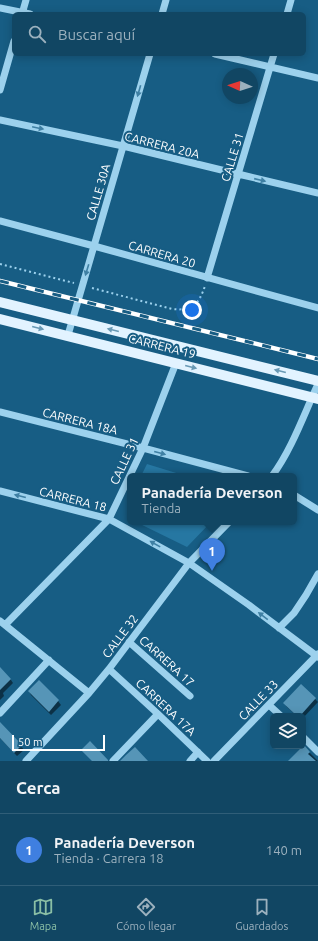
<!DOCTYPE html>
<html lang="es">
<meta charset="utf-8">
<style>
body{margin:0;font-family:Ubuntu,sans-serif;background:#1e506c;color:#f1f3f6}
.controls{position:absolute;right:12px;bottom:12px;display:grid;overflow:hidden;border-radius:6px;box-shadow:0 2px 10px #0003}
.controls button{width:36px;height:36px;display:grid;place-items:center;padding:0;border:0;border-bottom:1px solid #305e78;background:#114663;color:#f1f3f6;font:20px sans-serif}
.compass{position:absolute;left:222px;top:68px;width:36px;height:36px;border-radius:50%;background:#114663;box-shadow:0 2px 10px #0003;rotate:273deg}
.scale{position:absolute;left:12px;bottom:10px;width:93px;box-sizing:border-box;padding-left:4px;border:2px solid #fff;border-top:0;font-size:11px;line-height:14px;white-space:nowrap;color:#fff;-webkit-text-stroke:3px #175d84;paint-order:stroke}
.you{position:absolute;left:192px;top:310px;width:14px;height:14px;margin:-10px;border:3px solid #fff;border-radius:50%;background:#1a73e8;box-shadow:0 0 0 6px #1a73e833}
.badge{display:grid;place-items:center;width:26px;height:26px;border-radius:50%;background:#8abfa5;color:#fff;font-size:13px;font-weight:700}
.pin{position:absolute;translate:-50% -33px;filter:drop-shadow(0 1px 2px #0008)}
.pin::after{content:'';position:absolute;top:21px;width:14px;height:12px;background:inherit;clip-path:polygon(0 0,100% 0,50% 100%)}
.popup{position:absolute;left:127px;top:473px;width:170px;height:52px;box-sizing:border-box;display:grid;place-content:center;border-radius:6px;background:#114663;filter:drop-shadow(0 1px 3px #0005);font-size:13px;white-space:nowrap;color:#9cb1be}
.popup b{font-size:15px;color:#f1f3f6}
.popup::after{content:'';position:absolute;left:50%;top:100%;margin-left:-8px;border:8px solid transparent;border-top-color:#114663}
.list{margin:0;padding:0;list-style:none}
h2{display:flex;justify-content:space-between;align-items:center;height:52px;margin:0;padding:0 16px;font-size:17px}
h2 small{font-size:13px;font-weight:400;color:#9cb1be}
.list li{display:grid;grid-template-columns:26px 1fr auto;gap:12px;align-items:center;box-sizing:border-box;height:72px;padding:0 16px;border-top:1px solid #305e78}
.list b{display:block;font-size:15px;white-space:nowrap}
.list p{margin:0;font-size:13px;white-space:nowrap;color:#9cb1be}
.list em{font-size:13px;font-style:normal;color:#9cb1be}
.icon{flex:none;width:22px;height:22px;fill:none;stroke:currentColor;stroke-width:2;stroke-linecap:round;stroke-linejoin:round}
.map{position:relative;flex:none;width:318px;height:761px;overflow:hidden}
.search{position:absolute;background:#114663;box-shadow:0 2px 10px #0003;left:12px;right:12px;top:12px;height:44px;display:flex;align-items:center;gap:10px;box-sizing:border-box;padding:0 14px;border-radius:6px;color:#9cb1be;font-size:15px}
.sheet{height:124px;background:#114663}
nav{display:flex;justify-content:space-around;align-items:center;box-sizing:border-box;height:56px;border-top:1px solid #305e78;background:#114663;font-size:11px;color:#9cb1be}
nav a{display:grid;justify-items:center;gap:2px}
nav .on{color:#8abfa5}
.map>svg:first-child{display:block}
</style>
<div class="map">
<svg width="318" height="761" viewBox="0 0 318 761">
<rect width="100%" height="100%" fill="#175d84"/>
<!-- green -->
<path fill="#2677a2" d="M147,464L186,476H141Z
M136,522H211L187,547Z"/>
<!-- shadow -->
<path fill="#0007" d="M0,668L11,680L13,683L3,693L4,696L0,700Z
M39,681L58,701L61,705L51,715L31,695L29,691Z
M301,685L318,702L303,718V716H297L287,707L284,703Z
M0,724L21,746L24,750L17,756L0,738Z
M304,747L318,761H289Z"/>
<!-- building -->
<path fill="#5695b7" d="M0,667L11,679L0,690Z
M39,680L59,700L49,712L28,691Z
M301,684L316,698L300,716H297L283,703Z
M0,722L22,745L14,753L0,738Z
M90,741L108,760V761H92L81,750Z
M304,745L310,752L308,754L316,761H288Z
M135,747L148,761H120L126,755Z"/>
<g fill="none" stroke-linecap="round" stroke-linejoin="round">
<!-- path -->
<path stroke="#9cd1ed" stroke-width="2" stroke-dasharray="2 3" stroke-linecap="butt" d="M0,264L74,283
M92,288L172,309C192,311 198,306 205,286"/>
<!-- minor -->
<path stroke="#9cd1ed" stroke-width="7" d="M0,8L30,14
M22,14L26,0
M162,14L166,0
M287,14L291,0
M215,54L318,78
M0,90L14,41
M0,120L123,146L238,174L318,193
M0,221L94,246L318,308
M207,278L274,54
M68,335L150,54
M0,412L143,448L248,476
M272,476C292,449 304,414 318,384
M0,491L109,519L189,563L249,605L318,657
M294,495L318,510
M0,621L89,693
M5,625L109,519L143,448L176,363
M279,628L294,613L306,595L318,574
M129,642L190,696
M109,669L158,714L207,761
M269,705L281,716
M0,713L49,660
M303,737L318,752
M26,761L89,693L109,669L189,563L229,522
M113,761L158,714
M190,761L198,752
M214,761L318,654"/>
<!-- major -->
<path stroke="#e2f3ff" stroke-width="10" d="M0,302L318,381
M0,319L318,399"/>
<defs>
<path id="rail" d="M0,281L318,359"/>
</defs>
<!-- rail casing -->
<use href="#rail" stroke="#fff" stroke-width="4.5"/>
<!-- rail -->
<use href="#rail" stroke="#175d84" stroke-width="3" stroke-dasharray="9" stroke-linecap="butt"/>
</g>
<!-- one-way arrows -->
<defs><path id="oneway-solid" d="M-6-.8H1V-3.2L6.5 0L1 3.2V.8H-6Z"/></defs>
<g fill="#3f80a4">
<use href="#oneway-solid" transform="translate(139 91) rotate(106)"/>
<use href="#oneway-solid" transform="translate(38 128) rotate(12)"/>
<use href="#oneway-solid" transform="translate(260 180) rotate(13)"/>
<use href="#oneway-solid" transform="translate(87 270) rotate(107)"/>
<use href="#oneway-solid" transform="translate(160 453) rotate(15)"/>
<use href="#oneway-solid" transform="translate(20 496) rotate(-166)"/>
<use href="#oneway-solid" transform="translate(155 544) rotate(-151)"/>
<use href="#oneway-solid" transform="translate(263 616) rotate(-143)"/>
</g>
<g fill="#6899b5">
<use href="#oneway-solid" transform="translate(38 328) rotate(14)"/>
<use href="#oneway-solid" transform="translate(113 330) rotate(-166)"/>
<use href="#oneway-solid" transform="translate(191 367) rotate(14)"/>
<use href="#oneway-solid" transform="translate(280 371) rotate(-166)"/>
</g>
<g text-anchor="middle" dominant-baseline="central" stroke-width="4" stroke-linejoin="round" paint-order="stroke">
<!-- street labels -->
<g font-size="12" fill="#fff" stroke="#175d84">
<text transform="translate(162 145) rotate(14)">CARRERA 20A</text>
<text transform="translate(232 157) rotate(-73)">CALLE 31</text>
<text transform="translate(98 192) rotate(-74)">CALLE 30A</text>
<text transform="translate(162 254) rotate(16)">CARRERA 20</text>
<text transform="translate(162 346) rotate(14)">CARRERA 19</text>
<text transform="translate(80 421) rotate(14)">CARRERA 18A</text>
<text transform="translate(124 461) rotate(-65)">CALLE 31</text>
<text transform="translate(73 499) rotate(14)">CARRERA 18</text>
<text transform="translate(120 636) rotate(-53)">CALLE 32</text>
<text transform="translate(167 661) rotate(42)">CARRERA 17</text>
<text transform="translate(258 700) rotate(-46)">CALLE 33</text>
<text transform="translate(166 707) rotate(43)">CARRERA 17A</text>
</g>
</g>
</svg>
<div class="controls">
<button><svg class="icon" aria-label="layers" viewBox="0 0 24 24"><path d="M12 4l9 5-9 5-9-5zM3 14l9 5 9-5"/></svg></button>
</div>
<svg class="compass" viewBox="-18 -18 36 36"><path d="M0-13l5 13h-10z" fill="#e53935"/><path d="M0 13l5-13h-10z" fill="#9cb1be"/></svg>
<div class="scale">50 m</div>
<div class="you"></div>
<div class="pin badge" style="left:212px;top:571px;background:#3f7fe0">1</div>
<div class="popup"><b>Panadería Deverson</b>Tienda</div>
<div class="search"><svg class="icon" aria-label="search" viewBox="0 0 24 24"><circle cx="10" cy="10" r="6"/><path d="M15 15l6 6"/></svg>Buscar aquí</div>
</div>
<section class="sheet">
<h2>Cerca<small></small></h2>
<ul class="list">
<li><span class="badge" style="background:#3f7fe0">1</span><div><b>Panadería Deverson</b><p>Tienda · Carrera 18</p></div><em>140 m</em></li>
</ul>
</section>
<nav>
<a class="on"><svg class="icon" aria-label="map" viewBox="0 0 24 24"><path d="M3 6l6-2 6 2 6-2v14l-6 2-6-2-6 2zM9 4v14M15 6v14"/></svg>Mapa</a>
<a><svg class="icon" aria-label="directions" viewBox="0 0 24 24"><path d="M12 3l9 9-9 9-9-9zM9 14v-3h6M13 9l2 2-2 2"/></svg>Cómo llegar</a>
<a><svg class="icon" aria-label="saved" viewBox="0 0 24 24"><path d="M7 4h10v16l-5-4-5 4z"/></svg>Guardados</a>
</nav>
